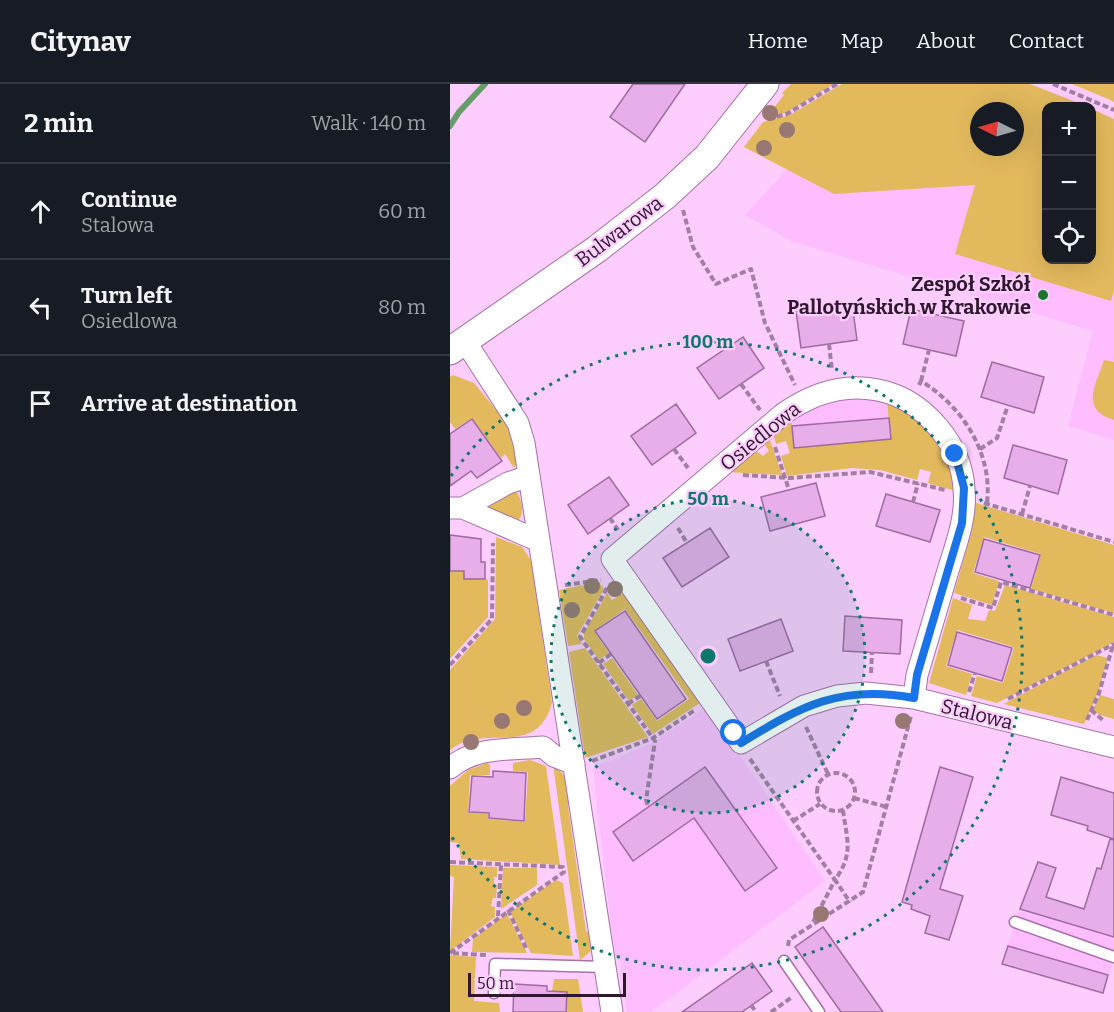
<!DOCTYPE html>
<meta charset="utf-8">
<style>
body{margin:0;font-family:Bitter,serif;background:#20242c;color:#f1f3f6}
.controls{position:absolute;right:18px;top:18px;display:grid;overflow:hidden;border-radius:12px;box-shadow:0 6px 24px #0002}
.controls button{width:54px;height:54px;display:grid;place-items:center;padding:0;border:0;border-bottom:2px solid #363941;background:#171b24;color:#f1f3f6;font:30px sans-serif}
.compass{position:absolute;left:520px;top:18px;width:54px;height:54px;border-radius:50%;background:#171b24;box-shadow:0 6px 24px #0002;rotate:275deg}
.scale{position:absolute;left:18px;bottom:15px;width:158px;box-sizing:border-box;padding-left:6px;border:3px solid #2e182f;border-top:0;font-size:16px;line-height:21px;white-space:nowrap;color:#2e182f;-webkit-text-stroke:4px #fccdfd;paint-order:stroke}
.stop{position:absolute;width:18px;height:18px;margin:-14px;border:4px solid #1a73e8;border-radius:50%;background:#fff}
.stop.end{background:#1a73e8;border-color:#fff;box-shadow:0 2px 6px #0008}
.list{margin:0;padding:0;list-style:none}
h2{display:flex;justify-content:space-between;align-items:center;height:78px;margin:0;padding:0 24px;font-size:26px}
h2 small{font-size:20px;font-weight:400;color:#9ea1a6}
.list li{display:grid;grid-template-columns:39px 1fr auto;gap:18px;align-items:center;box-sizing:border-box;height:96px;padding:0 24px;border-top:2px solid #363941}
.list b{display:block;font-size:22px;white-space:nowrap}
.list p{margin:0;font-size:20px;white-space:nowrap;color:#9ea1a6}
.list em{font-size:20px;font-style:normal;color:#9ea1a6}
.icon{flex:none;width:33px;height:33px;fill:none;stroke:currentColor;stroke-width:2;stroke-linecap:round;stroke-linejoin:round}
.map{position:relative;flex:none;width:664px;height:928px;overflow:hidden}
header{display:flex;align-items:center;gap:36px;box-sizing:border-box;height:84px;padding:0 30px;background:#171b24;border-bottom:2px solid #363941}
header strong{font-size:28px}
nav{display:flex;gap:33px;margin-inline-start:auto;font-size:21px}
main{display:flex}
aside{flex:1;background:#171b24}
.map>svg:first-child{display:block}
</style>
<header>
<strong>Citynav</strong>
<nav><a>Home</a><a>Map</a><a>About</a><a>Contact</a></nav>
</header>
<main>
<aside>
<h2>2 min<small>Walk · 140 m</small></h2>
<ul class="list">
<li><svg class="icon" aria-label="ahead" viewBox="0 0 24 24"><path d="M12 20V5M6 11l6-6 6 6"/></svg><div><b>Continue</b><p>Stalowa</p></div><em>60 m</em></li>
<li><svg class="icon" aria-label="left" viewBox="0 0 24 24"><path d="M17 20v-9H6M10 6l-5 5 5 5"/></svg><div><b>Turn left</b><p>Osiedlowa</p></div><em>80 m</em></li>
<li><svg class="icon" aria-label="arrive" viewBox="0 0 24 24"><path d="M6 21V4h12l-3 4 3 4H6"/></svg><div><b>Arrive at destination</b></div></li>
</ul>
</aside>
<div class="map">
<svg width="664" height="928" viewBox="0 0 664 928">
<rect width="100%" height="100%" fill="#fccdfd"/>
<!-- built -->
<path fill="#fdbdff" d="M529,63H565L596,176H642L664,91V356L618,342L643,247L343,158L295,131L339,83Z
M381,311L437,314L441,355L344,364L341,331Z
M257,623L375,797L201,928H177L170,877L164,870L143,684L202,659Z
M575,807L664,833V875L653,909L552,880Z"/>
<!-- green -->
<path fill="#e2b95d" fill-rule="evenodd" d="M341,0H383L336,29L318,33L316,31L320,24L323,25L334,11L332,9Z
M392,0H580L631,20L596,22V176H642V25L664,35V206L661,217L505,170L525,101L384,110L294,63L313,38L340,31ZM529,27H565V63H529Z
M622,0H664V18L658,15Z
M654,276L664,278V336C629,325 646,301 654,276Z
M3,291L24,299L61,344L67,379L64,384L55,370L51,374L22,334L5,345L0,338V293Z
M437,314L456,322L495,361L509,408L478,399L481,388L470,385L467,396L430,386L402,384L337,392L331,372L340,369L336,357L326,360L322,346L341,331L344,364L440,355Z
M318,350L332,391L277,388L305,366L313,372L319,367L315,361L312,363L308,359Z
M65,406C72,414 76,430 67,438L36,428L33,419Z
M526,419L664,461V529L581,505L591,470L534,453L523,489L549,497L542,521L504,509L522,447Z
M46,453L72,463L81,476L102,619C86,676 35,638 0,666V586L45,535Z
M0,487H14L38,496V533L0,575Z
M149,498L154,505L127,552L132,560L118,562L109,506Z
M555,501L664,533V558L547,619L521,612L527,592L553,599L564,563L507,546L496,582L522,590L516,611L479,599L503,514L522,521L518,535L535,537L539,526L545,527Z
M177,507L253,617L203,650L182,621L191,615L207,637L239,615L175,525L144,547L159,569L149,576L134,555V549L157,509L162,516Z
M135,564L198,653L135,674L119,568Z
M646,571L658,574L648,609L634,640L554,620Z
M162,574L188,611L179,617L153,580Z
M650,611L664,615V635L650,631L643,626Z
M80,676L96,682L110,781L11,775L9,759L0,758V702L18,686L37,679L40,681V691H20L18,729L38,730V735L75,738L78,688L63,687V679Z
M103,680L113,690L124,713L118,722L136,847L145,853L140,868L130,876Z
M0,781L47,783V793H44V801H47L46,814H43L41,822L45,823V833L0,867L4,793L0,792Z
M53,784H87V801L51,825Z
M106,796L113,799L123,872L81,869L60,828Z
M57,830L77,869L22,868L23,855Z
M0,871L26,873L24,917L49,919L50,928H0Z
M104,895H128L133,928H116L117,908L102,907Z"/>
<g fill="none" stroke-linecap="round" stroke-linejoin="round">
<!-- stream -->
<path stroke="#659d69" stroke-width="6" d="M0,42L9,28L35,0"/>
</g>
<!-- building -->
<path fill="#e8aee9" stroke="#9f6aa1" stroke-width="1.5" d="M183,0H235L195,58L160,33Z
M402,219L407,256L351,264L346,227Z
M461,225L514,237L506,272L453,260Z
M293,253L314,284L269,315L247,284Z
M542,278L594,293L584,329L531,313Z
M226,320L246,349L202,381L181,352Z
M439,334L441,355L344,364L342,342Z
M22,335L52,377L27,394L21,387L0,402V350Z
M563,361L617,376L608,410L554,394Z
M159,393L179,421L138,450L118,421Z
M366,399L375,432L320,447L311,413Z
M436,410L490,426L480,458L426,442Z
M260,444L279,473L232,503L213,474Z
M0,451L31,455V478H35V495H14V487H0Z
M534,455L590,471L580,504L525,488Z
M175,527L236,615L207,635L145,547Z
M395,532L452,536L450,570L393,567Z
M331,535L343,567L290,587L278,555Z
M507,548L562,564L552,597L498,581Z
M255,683L327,784L295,807L244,734L183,777L163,748Z
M490,683L523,693L490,805L513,812L499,856L475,849L480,832L461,825L462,821L452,818Z
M43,687L76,689L74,737L39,734V729L19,728L22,692L43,693Z
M611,693L664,709V755L637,746L638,742L601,731Z
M660,755L664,756V853L570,825L588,778L606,784L596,813L634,825L647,784L651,785Z
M373,843L433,928H391L345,863Z
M558,862L658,891L653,909L552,880Z
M302,879L322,907L292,928H232Z
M64,900L97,902V907L117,908L116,928H63Z"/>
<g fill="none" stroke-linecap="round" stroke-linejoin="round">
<defs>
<path id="service" d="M565,838L664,873
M334,877L369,928
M44,909L45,880L155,883"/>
<path id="minor" d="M15,257L68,339L74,359L162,928
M0,424H13L89,457
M13,424L58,399L79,392
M464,614L467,591C477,557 487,524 497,490C505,463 517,434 514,405C513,382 503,361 488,343C476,329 463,318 445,311C405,296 367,306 333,330L162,475L291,659L354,622L387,612L416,609L464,614L664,663
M0,684C26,662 60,666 93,663L104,672L124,680"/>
<path id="tertiary" d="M0,267L147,165L215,112L257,73L315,0"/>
</defs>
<!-- service casing -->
<use href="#service" stroke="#a771a9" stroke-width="13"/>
<!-- minor casing -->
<use href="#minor" stroke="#a771a9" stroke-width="23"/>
<!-- tertiary casing -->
<use href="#tertiary" stroke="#a771a9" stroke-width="29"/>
<!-- path -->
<path stroke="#a37fa4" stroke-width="4" stroke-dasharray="6 3" stroke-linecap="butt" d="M603,0L664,26
M318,35L337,30L387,0
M233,126L243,163L266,200L301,185L315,239L345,301
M379,260L382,286
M471,297L479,266
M291,300L310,326
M469,301L471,297C512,322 543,369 537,419
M325,363L339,406
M224,365L238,384
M530,365L547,354L558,321
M293,391L339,394L420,388L495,406
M463,418L468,399
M534,419L664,458
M572,430L580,402
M160,434L168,446
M228,444L237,459
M115,501L151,496
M157,504L130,553L205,657L196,716L198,723
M511,514L543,524L551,498L664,531
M316,577L330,612
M149,579L161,570
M0,581L42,535L43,459
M421,589L422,568
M519,608L525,589
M558,615L664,560
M178,620L190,612
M641,626L654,637
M637,636L649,609L663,561
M356,643L378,690
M300,675L385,796L362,840
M142,677L203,654L245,626
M367 708a19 19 0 1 1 38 0a19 19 0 1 1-38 0Z
M404,714L437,723
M393,726C397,757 404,769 385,796L400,818
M343,737L370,720
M0,778L113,783L114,788L0,869L36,871
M58,826L77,866
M48,832L51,781
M338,862L339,856L413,808L461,632
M301,921L306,928
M321,928L342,913"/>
<!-- service -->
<use href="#service" stroke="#fff" stroke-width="10"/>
<!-- minor -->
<use href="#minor" stroke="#fff" stroke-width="21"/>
<!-- tertiary -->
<use href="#tertiary" stroke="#fff" stroke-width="27"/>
</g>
<!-- trees -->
<g fill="#987872">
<circle cx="320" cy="29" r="8"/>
<circle cx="337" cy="46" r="8"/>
<circle cx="314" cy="64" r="8"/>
<circle cx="142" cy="502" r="8"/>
<circle cx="165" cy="505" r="8"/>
<circle cx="122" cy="526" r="8"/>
<circle cx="74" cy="624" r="8"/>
<circle cx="52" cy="637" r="8"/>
<circle cx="453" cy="637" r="8"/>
<circle cx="21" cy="658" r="8"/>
<circle cx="371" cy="830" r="8"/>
</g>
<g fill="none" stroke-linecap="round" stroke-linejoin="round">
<!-- route -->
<path stroke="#1a73e8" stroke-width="8" d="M284,649L291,659C351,622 391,600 464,614L467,591L512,439L514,404L505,370"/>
</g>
<!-- distance rings -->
<circle cx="258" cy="572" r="157" fill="#0f766e" fill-opacity=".12"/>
<g fill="none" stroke="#0f766e" stroke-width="3" stroke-dasharray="3 6">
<circle cx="258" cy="572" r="157"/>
<path d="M1 392A314 314 0 1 1 1 752"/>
</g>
<!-- markers -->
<circle fill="#167728" stroke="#fccdfd" stroke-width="2" cx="593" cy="211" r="6"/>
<g text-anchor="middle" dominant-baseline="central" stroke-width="4.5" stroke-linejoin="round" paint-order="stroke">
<!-- street labels -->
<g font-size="20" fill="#2e182f" stroke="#fccdfd">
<text transform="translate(169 147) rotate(-37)">Bulwarowa</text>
<text transform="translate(310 352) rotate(-39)">Osiedlowa</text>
<text transform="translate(527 630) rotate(14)">Stalowa</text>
</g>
<!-- poi labels -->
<g font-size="20" font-weight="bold" fill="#2e182f" stroke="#fccdfd" text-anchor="end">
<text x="581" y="200">Zespół Szkół<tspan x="581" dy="23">Pallotyńskich w Krakowie</tspan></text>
</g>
</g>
<circle cx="258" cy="572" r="9" fill="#0f766e" stroke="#fccdfd" stroke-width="3"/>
<g font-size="18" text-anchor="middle" font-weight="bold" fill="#0f766e" stroke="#fccdfd" stroke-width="4.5" stroke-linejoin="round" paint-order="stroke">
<text x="258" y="264">100 m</text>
<text x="258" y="421">50 m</text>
</g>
</svg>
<div class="controls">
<button>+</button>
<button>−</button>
<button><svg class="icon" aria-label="locate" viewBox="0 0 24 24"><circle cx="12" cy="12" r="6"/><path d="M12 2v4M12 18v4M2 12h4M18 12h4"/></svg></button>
</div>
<svg class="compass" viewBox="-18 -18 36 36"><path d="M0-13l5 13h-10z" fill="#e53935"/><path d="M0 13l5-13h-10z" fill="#9ea1a6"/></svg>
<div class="scale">50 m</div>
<div class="stop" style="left:284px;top:649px"></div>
<div class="stop end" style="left:505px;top:370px"></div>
</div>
</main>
